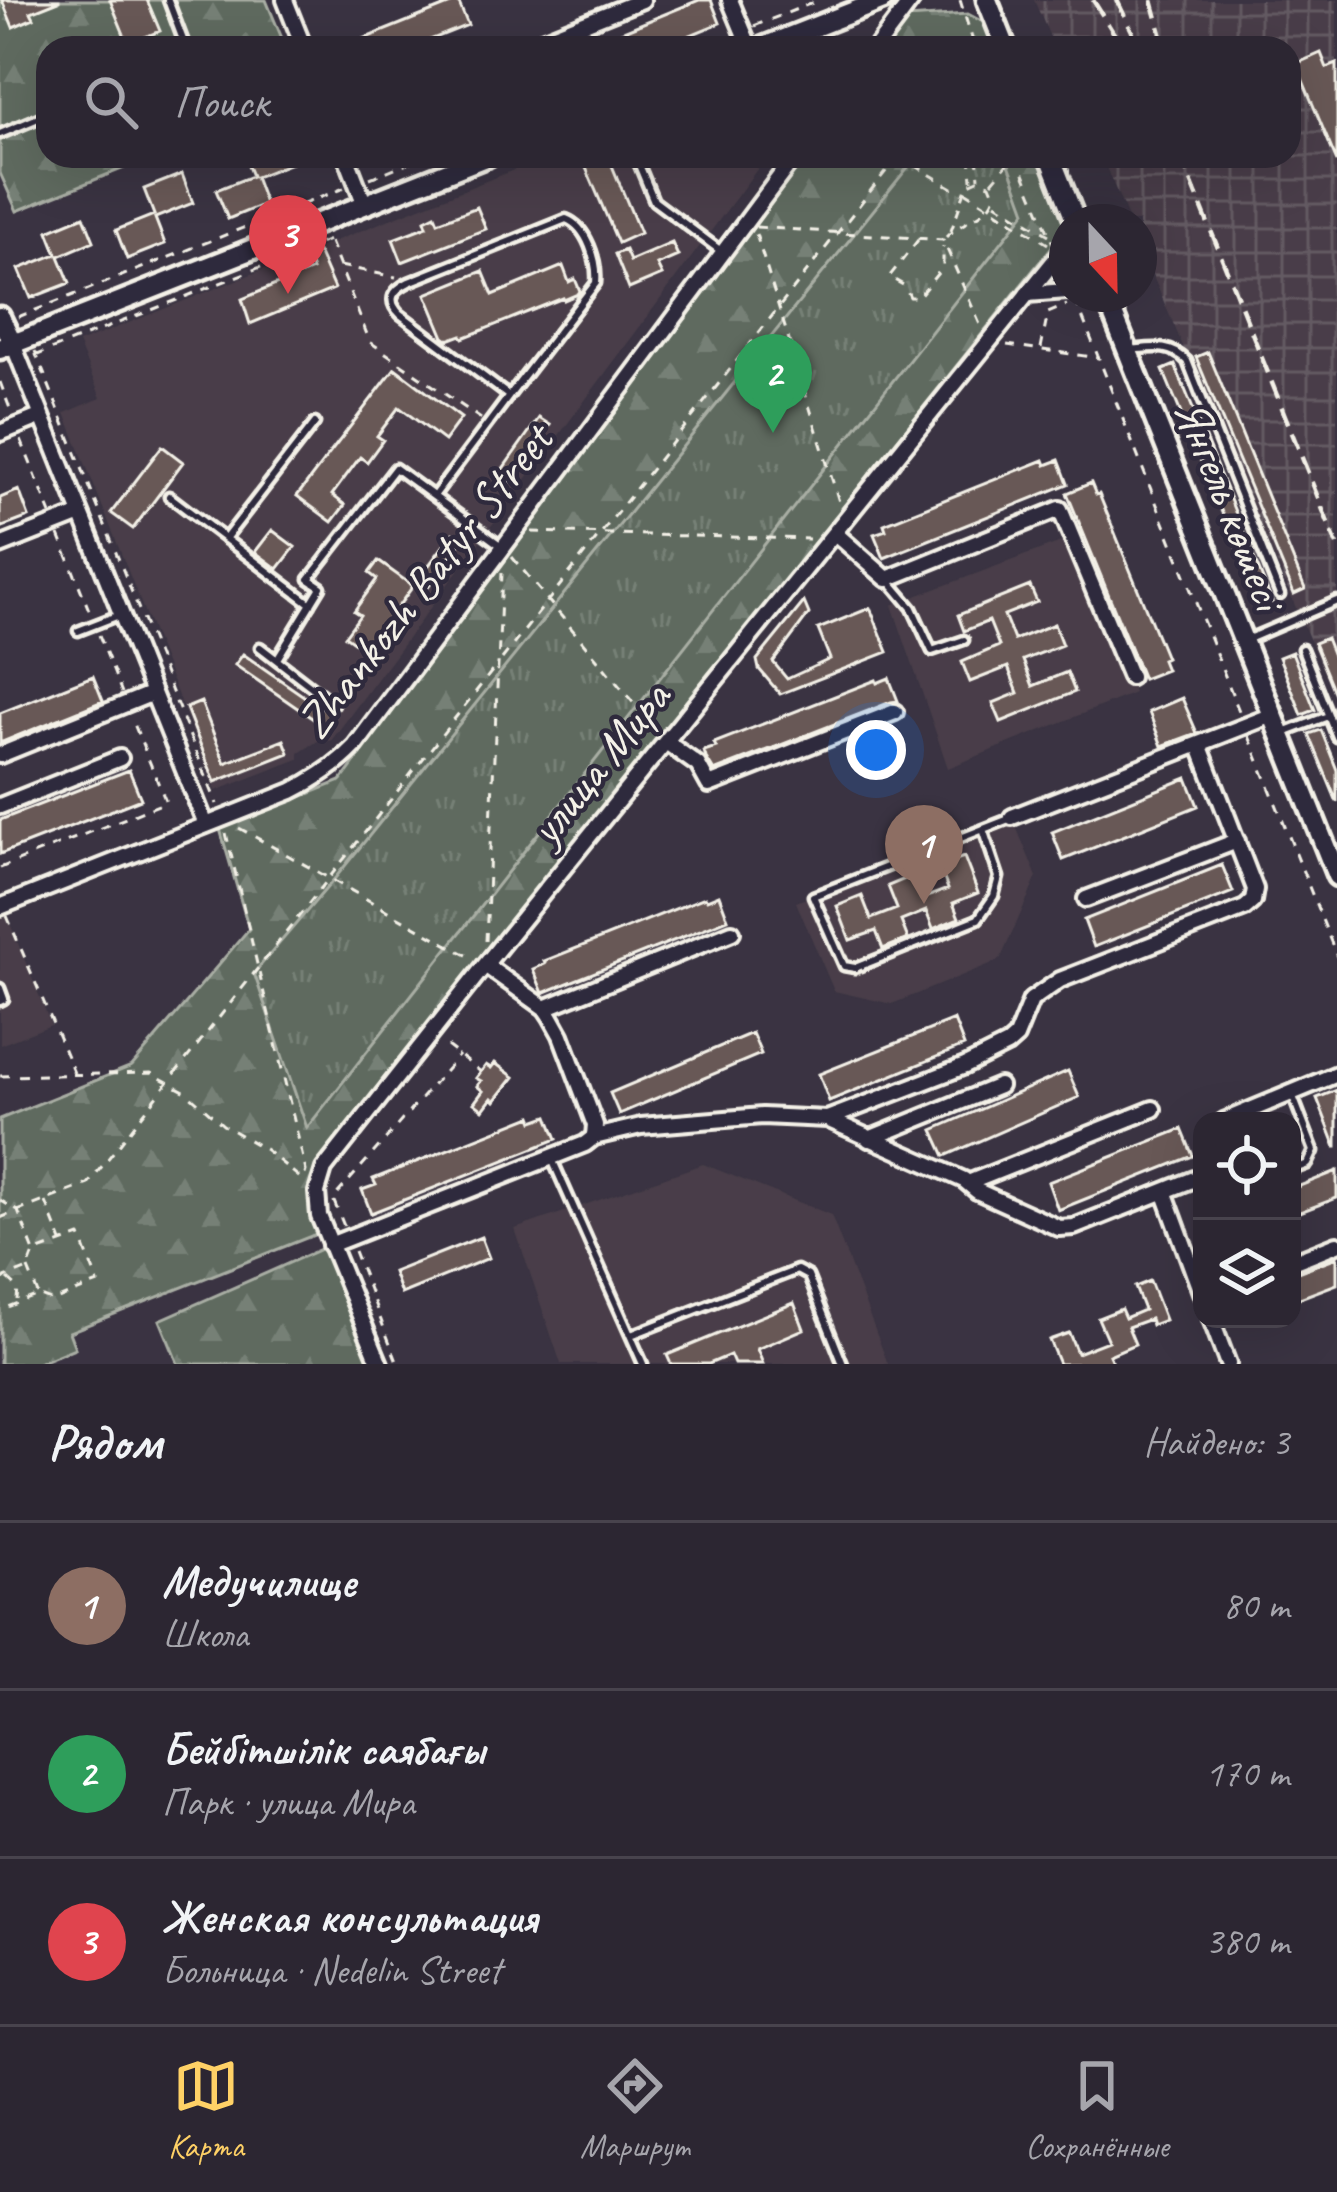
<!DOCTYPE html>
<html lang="ru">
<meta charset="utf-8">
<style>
body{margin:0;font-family:Caveat,sans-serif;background:#38323e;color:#f1f3f6}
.controls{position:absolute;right:36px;bottom:36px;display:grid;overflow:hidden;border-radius:24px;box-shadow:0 12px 48px #0002}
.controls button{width:108px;height:108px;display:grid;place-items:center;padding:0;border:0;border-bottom:3px solid #48434d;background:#2c2632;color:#f1f3f6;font:60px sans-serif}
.compass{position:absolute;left:1049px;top:204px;width:108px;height:108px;border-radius:50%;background:#2c2632;box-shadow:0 12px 48px #0002;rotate:158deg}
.you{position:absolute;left:876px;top:750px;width:42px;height:42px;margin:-30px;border:9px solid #fff;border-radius:50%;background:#1a73e8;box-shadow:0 0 0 18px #1a73e833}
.badge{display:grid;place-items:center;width:78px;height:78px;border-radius:50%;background:#ffd166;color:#fff;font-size:39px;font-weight:700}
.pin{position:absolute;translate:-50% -99px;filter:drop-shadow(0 3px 6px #0008)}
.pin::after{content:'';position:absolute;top:63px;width:42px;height:36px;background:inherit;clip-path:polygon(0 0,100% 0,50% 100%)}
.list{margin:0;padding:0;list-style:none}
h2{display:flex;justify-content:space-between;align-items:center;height:156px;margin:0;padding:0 48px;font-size:51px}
h2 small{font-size:39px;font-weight:400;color:#a6a5ac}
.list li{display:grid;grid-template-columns:78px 1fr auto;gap:36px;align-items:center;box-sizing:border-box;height:168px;padding:0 48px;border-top:3px solid #48434d}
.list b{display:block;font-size:45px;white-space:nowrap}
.list p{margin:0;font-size:39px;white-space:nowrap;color:#a6a5ac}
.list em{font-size:39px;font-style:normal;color:#a6a5ac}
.icon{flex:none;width:66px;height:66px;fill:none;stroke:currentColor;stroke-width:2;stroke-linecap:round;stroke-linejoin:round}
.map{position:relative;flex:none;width:1337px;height:1364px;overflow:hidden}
.search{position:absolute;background:#2c2632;box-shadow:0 12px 48px #0002;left:36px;right:36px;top:36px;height:132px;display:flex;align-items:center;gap:30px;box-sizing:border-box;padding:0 42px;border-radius:36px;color:#a6a5ac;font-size:45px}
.sheet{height:660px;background:#2c2632}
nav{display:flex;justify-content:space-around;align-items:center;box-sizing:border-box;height:168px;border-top:3px solid #48434d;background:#2c2632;font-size:33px;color:#a6a5ac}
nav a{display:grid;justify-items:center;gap:6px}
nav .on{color:#ffd166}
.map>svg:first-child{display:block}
</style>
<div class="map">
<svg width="1337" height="1364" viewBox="0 0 1337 1364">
<defs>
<pattern id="industrial-grid" width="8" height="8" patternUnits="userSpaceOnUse" patternTransform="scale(3)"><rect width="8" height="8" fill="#483e48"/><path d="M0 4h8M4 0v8" fill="none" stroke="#635a62"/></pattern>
<pattern id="forest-firs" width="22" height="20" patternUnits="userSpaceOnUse" patternTransform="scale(3)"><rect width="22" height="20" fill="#5e6a5f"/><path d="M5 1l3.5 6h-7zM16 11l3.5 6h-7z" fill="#768076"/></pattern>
<pattern id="park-tufts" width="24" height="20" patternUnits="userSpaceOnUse" patternTransform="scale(3)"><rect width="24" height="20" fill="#5e6a5f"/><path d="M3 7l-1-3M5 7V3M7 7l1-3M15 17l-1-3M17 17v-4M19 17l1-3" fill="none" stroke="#768076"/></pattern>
</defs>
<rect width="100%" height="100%" fill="#3a3342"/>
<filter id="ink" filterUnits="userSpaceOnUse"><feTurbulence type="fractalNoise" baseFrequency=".00833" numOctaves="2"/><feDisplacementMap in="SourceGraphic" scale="24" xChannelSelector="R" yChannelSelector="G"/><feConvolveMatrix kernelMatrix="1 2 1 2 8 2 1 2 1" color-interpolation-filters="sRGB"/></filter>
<g filter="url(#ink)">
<!-- built -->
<path fill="#483e48" d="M549,156H767L331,741L321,739L299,753V759L216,791L65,413L101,398L78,343Z
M1069,539L1134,693L948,768L892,605Z
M1012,817L1037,877L1000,960L892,1004L834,991L796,902Z
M5,911L51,1025L0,1045V913Z
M703,1164L831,1215L888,1364H561L515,1229Z"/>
<!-- industrial -->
<path fill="url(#industrial-grid)" d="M1034,0H1337V703L1139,244V222H1130L1101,156H1289V48H1055Z"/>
<!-- forest -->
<path fill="url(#forest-firs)" stroke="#a9aea4" stroke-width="3" d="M0,0H266L286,48H48V156H154L17,211L0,173Z
M968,14L985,23L996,48H886L908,18Z
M806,156H1040L1067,221L1066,229L328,1151C310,1179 313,1201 319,1233L69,1332L75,1348L36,1364H0V1119L132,1066L249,929L220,829L341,781Z
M330,1245L380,1364H178L160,1320Z"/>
<!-- park -->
<path fill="url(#park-tufts)" stroke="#a9aea4" stroke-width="3" d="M917,156H1006L1026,211L307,1128L254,973L336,877Z"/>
<!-- building -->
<path fill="#685856" stroke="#f4f1e8" stroke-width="3" d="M2,0H59V1L31,12L34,18L13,27Z
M110,0H147L160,31L128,44Z
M699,0H711L720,23L659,48H582Z
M458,1L468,25L410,48H341Z
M1321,53L1327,68L1337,64V162L1296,64Z
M244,156L307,157L255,177L265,204L228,219L216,190L252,176Z
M581,156H608L640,233L618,243Z
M182,174L193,203L155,218L165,244L127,259L116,230L154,215L144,189Z
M477,207L486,229L402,262L393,239L427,226L425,220L435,215L438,222Z
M84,216L94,241L59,256L70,283L31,298L19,269L57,254L48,231Z
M672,243L678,256L657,265L662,275L629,289L615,254L625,250L630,261Z
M318,252L334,289L250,324L242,299L312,270L307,256Z
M563,266L569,282L575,279L580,291L578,294L564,300L563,298L463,338L461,335L448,340L444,337L426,294L483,271L493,295Z
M1208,352L1305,589L1294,594L1196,357Z
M1175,365L1272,602L1261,607L1163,370Z
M395,368L461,418L444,441L399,407L377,436L383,440L367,462L360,457L332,495L345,505L332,522L297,496Z
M539,418L550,425L507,485L497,477Z
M162,446L183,462L133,529L111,513Z
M1044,460L1046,465L1059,460L1068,484L884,558L874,534L886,530L884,524Z
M1091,483L1096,495L1099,494L1166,658L1162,660L1166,670L1143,679L1067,493Z
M19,490L29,517L0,528V498Z
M272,530L295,547L278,569L255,552Z
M453,533L462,540L427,588L417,581Z
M378,561L413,586L366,651L345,636L360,615L354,611L377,579L369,573Z
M1030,586L1037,602L1004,615L1014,640L1054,624L1062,645L1023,660L1033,686L1067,672L1075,692L1001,722L993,703L1018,693L1008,667L970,682L962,662L999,646L989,621L964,631L958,615Z
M804,602L809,614L773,662L787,679L830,659L818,629L870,608L888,652L780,694L759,669L757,660Z
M1326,638L1337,666V699L1314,643Z
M1292,652L1315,710L1302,715L1279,657Z
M243,654L321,708L323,705L333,711L325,727L235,665Z
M93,676L103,701L0,743V713Z
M889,678L898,701L891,702L714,771L706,758L704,751L716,747L714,743L876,680L877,683Z
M1182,698L1197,733L1162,746L1149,712Z
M201,702L225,763L284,740L289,753L215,782L186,708Z
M1321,730L1337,770V802L1309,734Z
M129,770L141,799L0,854V820Z
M1187,778L1198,806L1063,860L1052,832Z
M964,857L978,893L953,903L959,918L933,929L926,911L901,921L908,939L883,949L876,931L850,940L837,906L862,896L871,919L897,909L888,886L912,876L921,899L948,889L939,866Z
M1222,865L1233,892L1094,947L1084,920Z
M719,895L728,919L543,993L533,969L545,964L544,961L705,897L707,900Z
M954,1020L964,1046L829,1101L819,1074Z
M752,1033L761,1054L619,1114L610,1093Z
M495,1063L514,1077L495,1101L492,1098L483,1110L474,1103L483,1091L477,1086L481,1081L476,1078L486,1065L491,1068Z
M1068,1071L1079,1097L945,1156L933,1130Z
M1337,1090V1147H1336L1317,1098Z
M532,1116L534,1121L548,1116L557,1139L371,1213L362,1190L376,1185L373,1179Z
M1182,1129L1193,1156L1058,1210L1048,1182Z
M1337,1171V1198L1292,1215V1189Z
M481,1237L489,1258L401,1294L393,1272Z
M1337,1257V1284L1292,1301V1274Z
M1150,1281L1165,1320L1152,1325L1150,1319L1128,1327L1135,1344L1109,1355L1113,1364H1059L1049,1340L1069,1333L1077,1353L1108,1341L1098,1318L1121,1309L1125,1318L1144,1310L1135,1287Z
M794,1303L804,1329L757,1349L763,1364H734L730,1355L709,1364H671L667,1355Z"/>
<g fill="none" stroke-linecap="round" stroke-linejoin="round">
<defs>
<path id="lane" d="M168,0L186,48
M0,134L48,114
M637,160L654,201L721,251
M1129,350C1151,348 1170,343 1187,361L1280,595
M169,496L311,604
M434,496L509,396L400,314C386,300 393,290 409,282L566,219C587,227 598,261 596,283L509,396
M225,539L315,423
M890,582L912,608L932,651L964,640
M78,631L119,615
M1246,640L1337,601
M260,647L334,704
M1302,649L1337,737
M277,659L321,587L309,579L395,468L500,545
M1281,734L1328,716
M983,829L999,877L994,896L978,919L855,968L844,966L813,896L1009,819
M0,988L4,999L0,1001
M552,1159L643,1364
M1292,1170L1308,1164L1314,1151L1292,1094
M631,1335L797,1270L808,1276L843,1364"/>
<path id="street" d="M285,0L304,48
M730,0L750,48
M522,48L642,0
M876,48L912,0
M346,156L365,205
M1027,294L1067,291
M13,344L206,825
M0,433L42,416
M835,533L887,579L1060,509L1130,677
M0,546L81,514
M666,742L698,765L709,785L895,712
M0,755L153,693
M0,806L120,758
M1012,817L1273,715
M1086,899L1237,841
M0,907L292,791C316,779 336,766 355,746L795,156
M545,1008L732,932
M827,1119L964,1180L977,1191L1059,1228L1074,1227L1202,1176
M1224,1121L1337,1074
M594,1137L641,1126L762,1116L827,1119L965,1066L1007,1045L1016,1037L1031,1000L1060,980L1245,908L1253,901L1255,889L1199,744
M869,1139L999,1086
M968,1183L1153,1109
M1164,1191L1202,1295
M330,1245L585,1144L594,1137L595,1125L561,1035L551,1017L545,1008L485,965
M1292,1262L1337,1244
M1211,1319L1228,1364
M380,1364L319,1216L317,1192L324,1169L485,965L1067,245"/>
<path id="secondary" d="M987,0L1006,48
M761,48L883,0
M1050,156L1076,222
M1105,294L1337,876
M0,317L13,344
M0,349L488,156"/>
</defs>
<!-- lane casing -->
<use href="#lane" stroke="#f4f1e8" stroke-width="15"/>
<!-- street casing -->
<use href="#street" stroke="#f4f1e8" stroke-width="22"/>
<!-- secondary casing -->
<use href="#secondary" stroke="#f4f1e8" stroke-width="27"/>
<!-- path -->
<path stroke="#f4f1e8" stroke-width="3" stroke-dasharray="9 9" stroke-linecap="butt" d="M960,0L975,48
M754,26L820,0
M698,48L729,36
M899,156L961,193
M970,156L972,180
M977,156L979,178
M1017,156L1053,244
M370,178L425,156
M992,182L1014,156
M965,191L1048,244
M996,203L1049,235
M756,227L943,240L982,329
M756,234L840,505
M946,237C961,221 989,217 995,196L990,184L978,180L967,185L951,231
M918,240L889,277L905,286L910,297H918L943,267V246
M330,242L370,342L481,419
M340,266L396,277
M1076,301L1241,716
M18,317L344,188
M1007,345L1099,358
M1041,348L1048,313L1067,305
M35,351L217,804
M35,356L329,240
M0,382L12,414
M21,440L51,514
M532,532L809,539
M59,535L91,615
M512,557L656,730
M99,635L122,693
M502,659L898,156
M1249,736L1337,957
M239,828L472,958
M226,833L306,1171L303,1181
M0,868L166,802L132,719
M7,916L74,1073
M486,941L502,573
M447,1046L481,1072
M0,1076L151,1073L186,1092L223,1125L266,1150L305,1182
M0,1200L18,1211L34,1252
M46,1202L62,1242
M0,1218L88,1184L496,666
M344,1226L333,1199L459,1055
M354,1251L398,1364
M28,1269L38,1294
M8,1279L18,1288L17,1300
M0,1280L28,1269L34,1253L80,1236L98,1283L53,1301L38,1295L0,1310"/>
<!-- lane -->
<use href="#lane" stroke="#2f2a3d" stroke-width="6"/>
<!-- street -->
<use href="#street" stroke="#2f2a3d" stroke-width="14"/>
<!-- secondary -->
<use href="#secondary" stroke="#2f2a3d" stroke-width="18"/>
<!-- rail -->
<path stroke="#f4f1e8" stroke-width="4.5" stroke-dasharray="18 9" stroke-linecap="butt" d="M1093,0L1123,48
M1117,0L1140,48
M1152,0L1165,48
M1181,156L1337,545"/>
</g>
</g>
<g text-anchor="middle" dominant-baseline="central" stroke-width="9" stroke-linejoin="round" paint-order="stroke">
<!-- street labels -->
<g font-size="48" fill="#f4f1e8" stroke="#2f2a3d">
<text transform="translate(1230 504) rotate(68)">Янгель көшесі</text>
<text transform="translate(424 581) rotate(-52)">Zhankozh Batyr Street</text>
<text transform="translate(599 763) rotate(-51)">улица Мира</text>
</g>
</g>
</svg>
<div class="controls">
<button><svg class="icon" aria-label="locate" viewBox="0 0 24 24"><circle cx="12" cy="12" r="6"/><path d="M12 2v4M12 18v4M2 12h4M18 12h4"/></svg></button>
<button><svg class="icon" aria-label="layers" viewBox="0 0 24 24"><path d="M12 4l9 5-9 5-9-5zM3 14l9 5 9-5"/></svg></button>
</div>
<svg class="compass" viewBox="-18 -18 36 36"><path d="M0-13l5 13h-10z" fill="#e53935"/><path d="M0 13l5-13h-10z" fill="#a6a5ac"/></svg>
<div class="you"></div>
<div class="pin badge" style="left:924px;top:904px;background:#8d6e63">1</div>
<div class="pin badge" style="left:773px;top:433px;background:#2e9e5b">2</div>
<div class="pin badge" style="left:288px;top:294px;background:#e0444e">3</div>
<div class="search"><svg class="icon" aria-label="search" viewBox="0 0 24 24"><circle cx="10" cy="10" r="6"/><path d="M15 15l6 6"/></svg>Поиск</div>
</div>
<section class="sheet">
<h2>Рядом<small>Найдено: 3</small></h2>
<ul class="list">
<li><span class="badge" style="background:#8d6e63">1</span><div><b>Медучилище</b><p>Школа</p></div><em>80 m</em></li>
<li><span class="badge" style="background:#2e9e5b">2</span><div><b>Бейбітшілік саябағы</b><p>Парк · улица Мира</p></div><em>170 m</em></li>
<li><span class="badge" style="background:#e0444e">3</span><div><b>Женская консультация</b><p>Больница · Nedelin Street</p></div><em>380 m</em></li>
</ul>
</section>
<nav>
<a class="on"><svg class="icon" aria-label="map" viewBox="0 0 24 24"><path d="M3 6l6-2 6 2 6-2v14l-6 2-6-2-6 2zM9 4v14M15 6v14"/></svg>Карта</a>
<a><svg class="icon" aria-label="directions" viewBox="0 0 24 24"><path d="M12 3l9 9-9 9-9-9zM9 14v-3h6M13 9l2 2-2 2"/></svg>Маршрут</a>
<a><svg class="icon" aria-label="saved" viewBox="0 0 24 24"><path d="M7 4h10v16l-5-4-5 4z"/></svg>Сохранённые</a>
</nav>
